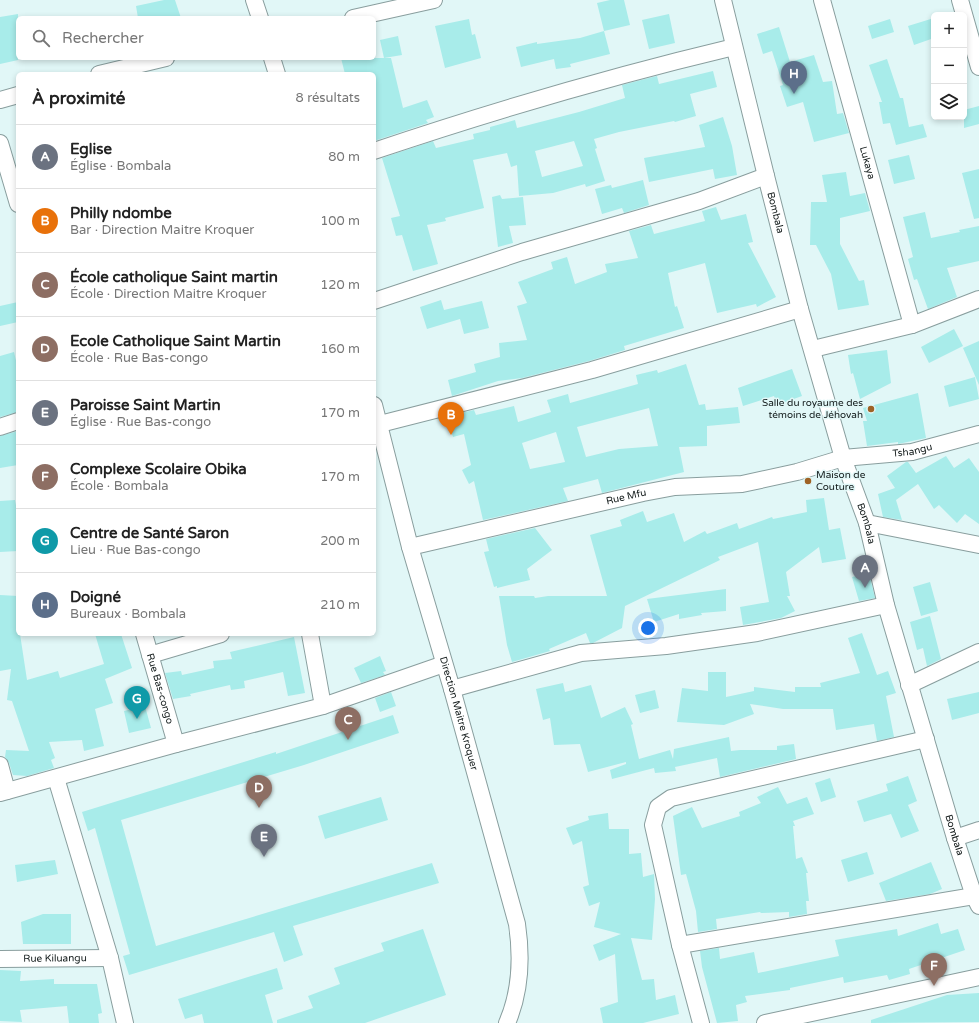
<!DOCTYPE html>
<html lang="fr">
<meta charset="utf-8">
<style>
body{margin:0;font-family:"Varela Round",sans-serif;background:#f6f6f6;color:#222}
.controls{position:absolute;right:12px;top:12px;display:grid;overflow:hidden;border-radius:6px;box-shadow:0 2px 6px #0003}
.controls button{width:36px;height:36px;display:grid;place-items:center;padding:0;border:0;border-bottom:1px solid #e0e0e0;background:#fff;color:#222;font:20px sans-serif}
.you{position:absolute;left:648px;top:628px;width:14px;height:14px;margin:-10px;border:3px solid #fff;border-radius:50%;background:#1a73e8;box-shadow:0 0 0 6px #1a73e833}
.badge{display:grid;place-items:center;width:26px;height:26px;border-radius:50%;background:#9e6225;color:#fff;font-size:13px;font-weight:700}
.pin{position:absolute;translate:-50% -33px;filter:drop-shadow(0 1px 2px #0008)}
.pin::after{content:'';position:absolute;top:21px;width:14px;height:12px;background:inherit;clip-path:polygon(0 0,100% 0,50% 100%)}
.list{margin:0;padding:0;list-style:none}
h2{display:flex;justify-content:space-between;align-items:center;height:52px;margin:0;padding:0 16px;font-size:17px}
h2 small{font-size:13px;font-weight:400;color:#767676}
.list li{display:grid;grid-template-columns:26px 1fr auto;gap:12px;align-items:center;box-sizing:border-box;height:64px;padding:0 16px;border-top:1px solid #e0e0e0}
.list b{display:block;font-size:15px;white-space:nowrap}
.list p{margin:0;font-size:13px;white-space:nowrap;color:#767676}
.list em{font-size:13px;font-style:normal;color:#767676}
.icon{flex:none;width:22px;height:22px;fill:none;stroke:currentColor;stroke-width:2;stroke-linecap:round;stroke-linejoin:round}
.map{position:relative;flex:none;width:979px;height:1023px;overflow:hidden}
.search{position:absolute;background:#fff;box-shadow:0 2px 6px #0003;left:16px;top:16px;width:360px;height:44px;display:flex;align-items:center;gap:10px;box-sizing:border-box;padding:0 14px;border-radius:6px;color:#767676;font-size:15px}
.panel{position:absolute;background:#fff;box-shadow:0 2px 6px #0003;left:16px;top:72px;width:360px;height:564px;border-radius:6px}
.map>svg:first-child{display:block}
</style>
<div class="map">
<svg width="979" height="1023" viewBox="0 0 979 1023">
<rect width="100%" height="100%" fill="#e1f7f7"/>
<!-- building -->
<path fill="#a8ecea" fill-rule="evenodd" d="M164,0H175L181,18H138L136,6Z
M610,0H624L630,25L604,31L597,3Z
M18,14V60L0,64V17Z
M669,14L675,43L649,49L642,20Z
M934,18V38L914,45L908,26Z
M469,19L472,35L475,34L481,58L445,68L435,26Z
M890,19L894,32L872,39L868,26Z
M779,27L790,62L814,55L823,82L832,81L837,114L843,113L849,133L814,142L803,102L787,107L780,86L783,85L772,51L763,54L757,34Z
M604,31L610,54L570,64L571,67L556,69L554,59L521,67L516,47L537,42V44L580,38Z
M398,36L402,55L384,58H391L403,108L427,100L434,117L426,120L428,123L374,141V74H345L341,58H384L380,40Z
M887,59L900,98H903L909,127L923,124L927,137L896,145L890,123L883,124L879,102H882L869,65Z
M713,71L717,87L690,94L696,116L675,122L674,121L619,132L594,139L597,148L595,149L605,181L586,187L585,184L553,193L519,196L517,165L511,167L507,153L473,160L484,208L445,218L446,221L427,225L438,264L413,271L402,235L396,236L391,218L400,216L382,158L433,141L436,148L474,139L473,134L490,130V127L515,120L517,128L579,112L625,98L622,85L645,79L657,76L659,84ZM574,141L583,166L542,177L535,151Z
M979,106V124L964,128V110Z
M723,117L732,146L737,175L715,179L713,169L649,182L644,158L705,147L699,125Z
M909,155L915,179L894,184L888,160Z
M979,169V218L974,219L962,173Z
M846,172L850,196L865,193L870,211L840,218V244L859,281L864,280L869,305L838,310L831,274L816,245H810L811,202H827L822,175Z
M643,180L649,205L624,213L622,208L602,214L595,189L611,185L612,188Z
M500,195L502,199L523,197L526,225L509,226L513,243L498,247L492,197Z
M716,207L721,220L746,214L753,242L748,243L776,297L757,307L756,304L717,313L705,263L668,273L675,307L677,306L684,328L624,346L625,350L589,361L522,378L498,381L452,396L448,380L476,372L474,364L500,357L499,343L527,340L517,306L527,303L518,282L553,269L551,262L567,257L575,284L607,272L605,264L638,258L629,231L651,225L654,234L705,221L702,211Z
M925,212L931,238L960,232L959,230L979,226V261L947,268L957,297L928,309L917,279L914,280L908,259L913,257L903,217Z
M441,300L444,310L482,301L489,328L464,334L460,319L427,329L420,307Z
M18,302V322L0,326V306Z
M954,329L963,346L929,363L921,347Z
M979,341V385L963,348Z
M887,350L891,383L860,399L853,373L851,374L848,355Z
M14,352L18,369V412L0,417V356Z
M686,364L699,405L705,404L706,410L738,407L740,423L707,426V446L679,447L684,472L602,493L598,479L563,488L568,501L483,520L474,481L469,484L462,470L471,465L464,434L453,437L449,424L458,421L456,414L474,410L476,415L514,406L518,422L551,412L547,400L568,394L570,403L638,384L636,375L657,370L658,373ZM649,408L658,446L619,449L586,457L577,427ZM556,432L565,462L530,469L522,443Z
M792,369L802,396L777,405L774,396L743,406L738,388Z
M975,377L979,399L949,407L944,386Z
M918,393L926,438L898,444V442L867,446L863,421H867L863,408Z
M18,431V465L0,468V436Z
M946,456L954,468L969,458L979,472V524L965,514L957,523L939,505L934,509L918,484L896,500L902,520L883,517L878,494L895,488L887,476L906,462H908L916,473Z
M824,498L829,530L840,528L846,559L822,563L819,547L786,572L790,596H787L795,611L781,618L743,625L740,607L769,602L758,542L718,557L720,560L625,606L622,628L593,643H590L586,633L549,649L550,651L512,662L507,645L499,596H534L535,598L548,596H607L590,535L622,526L620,520L643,511L647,522L674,513L684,542L705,531L707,534L737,523L739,529L772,517L773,519L807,512L806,500Z
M15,500L18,516V551L0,552V501Z
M535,528L552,550L527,569L530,580L497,588V586L494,587L484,552L489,551L486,539Z
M869,573L875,598L859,601L852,577Z
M930,582L938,611L921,616L913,587Z
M726,589V611L701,613L702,615L679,619V614L654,622L647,599Z
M0,595L18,596V634H20L27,680L58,671L60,678L104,664L95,634H121L132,668L105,679L113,703L95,709L104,746L84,751L82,740L49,742L55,758L51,760L54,768L27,776L13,775L9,763L5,757L6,750L29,751L12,701L7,700L11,669L0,671Z
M930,616L941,659L927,666L923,648L917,650L910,622Z
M862,633L877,675L888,671L896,693L886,696L894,737L877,741L874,724L836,730L833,709H783L750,704L754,714L724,725L677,722L682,688L708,691V672H726V697L754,691V687L795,692V687H821L820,683L860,673L848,638Z
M294,637L305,693L288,696L283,672L244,681L245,688L231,690L230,685L190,694L191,696L173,699L165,673L181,671L182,675L214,668L213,661L232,659L230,652Z
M380,656L386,671L383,672L385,675L361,683L354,668Z
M563,683L565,692L591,685L601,718L625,707L633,724L631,725L639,759L670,750L673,759L674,749L729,737L731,751L740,750H777V746L794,744L796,759L720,777L717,758L675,767L676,771L655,773L654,768L612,779L610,770L626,764V762L588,772L580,744L554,745L550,718L543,720L536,689Z
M655,690L659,708L640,713L635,695Z
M391,692L396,706L380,712L375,698Z
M979,692V713L952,720L947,699Z
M145,706L151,728L129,733L124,711Z
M393,715L399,733L304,765L121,820L156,946L432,863L439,883L293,926L303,955L284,962L274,932L129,975L123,956L130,954L95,828L88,831L82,812L276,752V754Z
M908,776L917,801L908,805L919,831L901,838L891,814L864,822L857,801L888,791L886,784Z
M830,778L836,797L821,802L815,783Z
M778,787L787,804L807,797L814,814L793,821L795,826H793L796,859L802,857L808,873H806L809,901H806L807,914L789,917V912L761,913L760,912L716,919L717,929L698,932L696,911L686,874L681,875L673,816L692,807L702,828L740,816L739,812L761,803L757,797Z
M381,797L388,820L325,839L318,816Z
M608,813L609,829H629V854L641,853L643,877L654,874L655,899L652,940L631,938L642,980L654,979L656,1000L675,995L679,1014L643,1023H603L600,1008L618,1002L615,954L599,961L593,945L621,934L594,927L600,902L589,906L583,887L589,885L582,841L573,845L566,828L589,820L588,816Z
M867,852L874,874L848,882L841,860Z
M55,860L58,874L17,882L15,865Z
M931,862L942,889L930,894L886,901L879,883Z
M43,914H71V944H23L21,922Z
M938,923L941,934L958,929L965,950L909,969L910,974L889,980L887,975L844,983L843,977L790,988V990L745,996L747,1002L736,1005L738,1021L717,1023L702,967L700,951L719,948L720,959L754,952L758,973L839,956L835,940L897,929L898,936Z
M423,929L446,995L365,1023H277V1020L313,1008L308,996L340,984L334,968L384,951L381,943Z
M277,968L283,989L265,995L273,1023H204L202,1014L185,1019L178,999Z
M0,970L21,971L20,981L54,979V984H97L102,1013L98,1014L99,1023H69L67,1006L20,1010L22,1022L0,1021Z
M979,993V1022L871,1023V1020L947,995Z"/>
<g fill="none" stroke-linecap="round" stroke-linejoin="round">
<defs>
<g id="minor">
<path d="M254,0L260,18"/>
<path id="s1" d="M723,0L766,176L800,309L843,458L867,523L886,605L955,838L974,896L979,906"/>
<path id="s2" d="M822,0L912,325"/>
<path d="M960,0L979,67"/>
<path d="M353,18L434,0"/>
<path d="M272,58L277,74"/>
<path d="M99,74L166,58"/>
<path d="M0,100L18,95"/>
<path d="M0,143L18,204"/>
<path d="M374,151C493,111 612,76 734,47"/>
<path d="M374,301L522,252L699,201L766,176"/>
<path d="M813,349L912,325L979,299"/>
<path id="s3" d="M374,405L410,547L452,689L517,924C522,958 521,991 507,1023"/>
<path d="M380,424L592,370L800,309"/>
<path d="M0,427L18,421"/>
<path d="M867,523L979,545"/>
<path id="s4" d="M410,547L643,493L675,487L742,484L797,472L843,458L912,452L979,434"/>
<path id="s5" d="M144,634L176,744"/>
<path d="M310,634L323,706"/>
<path d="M150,655L221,634"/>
<path d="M909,685L979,652"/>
<path d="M452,689L581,653L666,646L757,633L886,605"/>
<path d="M0,765L7,791"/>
<path d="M56,778L110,958L125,1023"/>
<path d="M0,793L176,744L323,706L444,664"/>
<path d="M955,838L979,830"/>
<path d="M680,945L974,896"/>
<path id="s6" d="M0,959L110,958"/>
<path d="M701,1023L680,945L653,825L658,807L671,798L926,739"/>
<path d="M765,1023L979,977"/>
</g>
</defs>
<!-- minor casing -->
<use href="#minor" stroke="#899e9e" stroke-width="18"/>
<!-- minor -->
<use href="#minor" stroke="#fff" stroke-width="16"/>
</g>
<!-- markers -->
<g fill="#9e6225" stroke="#e1f7f7" stroke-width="1.5">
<circle cx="871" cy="409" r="4"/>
<circle cx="808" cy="481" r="4"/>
</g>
<g text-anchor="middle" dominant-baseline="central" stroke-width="3" stroke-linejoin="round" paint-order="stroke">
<!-- street labels -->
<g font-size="10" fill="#111919" stroke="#e1f7f7">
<text stroke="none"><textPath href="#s2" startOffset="169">Lukaya</textPath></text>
<text stroke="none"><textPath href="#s1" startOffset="219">Bombala</textPath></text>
<text stroke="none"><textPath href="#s4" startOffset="513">Tshangu</textPath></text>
<text stroke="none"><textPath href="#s4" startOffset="222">Rue Mfu</textPath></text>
<text stroke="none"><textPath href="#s1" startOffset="543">Bombala</textPath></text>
<text stroke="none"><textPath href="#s5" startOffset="57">Rue Bas-congo</textPath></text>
<text stroke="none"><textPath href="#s3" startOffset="320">Direction Maitre Kroquer</textPath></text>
<text stroke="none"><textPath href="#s1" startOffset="867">Bombala</textPath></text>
<text stroke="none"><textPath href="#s6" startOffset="55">Rue Kiluangu</textPath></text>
</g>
<!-- poi labels -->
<g font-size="10" fill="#111919" stroke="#e1f7f7" text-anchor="end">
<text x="863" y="403">Salle du royaume des<tspan x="863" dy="12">témoins de Jéhovah</tspan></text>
<text x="816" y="475" text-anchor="start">Maison de<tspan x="816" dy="12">Couture</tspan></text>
</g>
</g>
</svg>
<div class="controls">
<button>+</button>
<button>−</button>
<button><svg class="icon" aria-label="layers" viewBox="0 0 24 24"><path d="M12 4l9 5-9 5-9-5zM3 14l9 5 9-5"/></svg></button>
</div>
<div class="you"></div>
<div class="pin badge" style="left:865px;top:588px;background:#6b7280">A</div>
<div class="pin badge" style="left:451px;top:435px;background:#e8710a">B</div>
<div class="pin badge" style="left:348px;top:740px;background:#8d6e63">C</div>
<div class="pin badge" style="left:259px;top:808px;background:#8d6e63">D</div>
<div class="pin badge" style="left:264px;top:857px;background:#6b7280">E</div>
<div class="pin badge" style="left:934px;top:986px;background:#8d6e63">F</div>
<div class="pin badge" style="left:137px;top:719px;background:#0f9aa8">G</div>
<div class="pin badge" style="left:794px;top:94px;background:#5c6f8a">H</div>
<div class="search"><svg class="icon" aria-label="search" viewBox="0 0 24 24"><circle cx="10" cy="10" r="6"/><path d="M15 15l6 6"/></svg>Rechercher</div>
<section class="panel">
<h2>À proximité<small>8 résultats</small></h2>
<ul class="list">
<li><span class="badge" style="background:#6b7280">A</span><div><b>Eglise</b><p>Église · Bombala</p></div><em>80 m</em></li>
<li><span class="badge" style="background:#e8710a">B</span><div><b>Philly ndombe</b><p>Bar · Direction Maitre Kroquer</p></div><em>100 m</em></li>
<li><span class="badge" style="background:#8d6e63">C</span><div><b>École catholique Saint martin</b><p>École · Direction Maitre Kroquer</p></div><em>120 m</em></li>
<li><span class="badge" style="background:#8d6e63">D</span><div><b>Ecole Catholique Saint Martin</b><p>École · Rue Bas-congo</p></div><em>160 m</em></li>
<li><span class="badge" style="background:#6b7280">E</span><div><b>Paroisse Saint Martin</b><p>Église · Rue Bas-congo</p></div><em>170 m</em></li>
<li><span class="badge" style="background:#8d6e63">F</span><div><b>Complexe Scolaire Obika</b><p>École · Bombala</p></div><em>170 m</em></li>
<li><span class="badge" style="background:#0f9aa8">G</span><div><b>Centre de Santé Saron</b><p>Lieu · Rue Bas-congo</p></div><em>200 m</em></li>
<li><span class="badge" style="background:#5c6f8a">H</span><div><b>Doigné</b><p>Bureaux · Bombala</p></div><em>210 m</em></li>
</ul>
</section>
</div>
